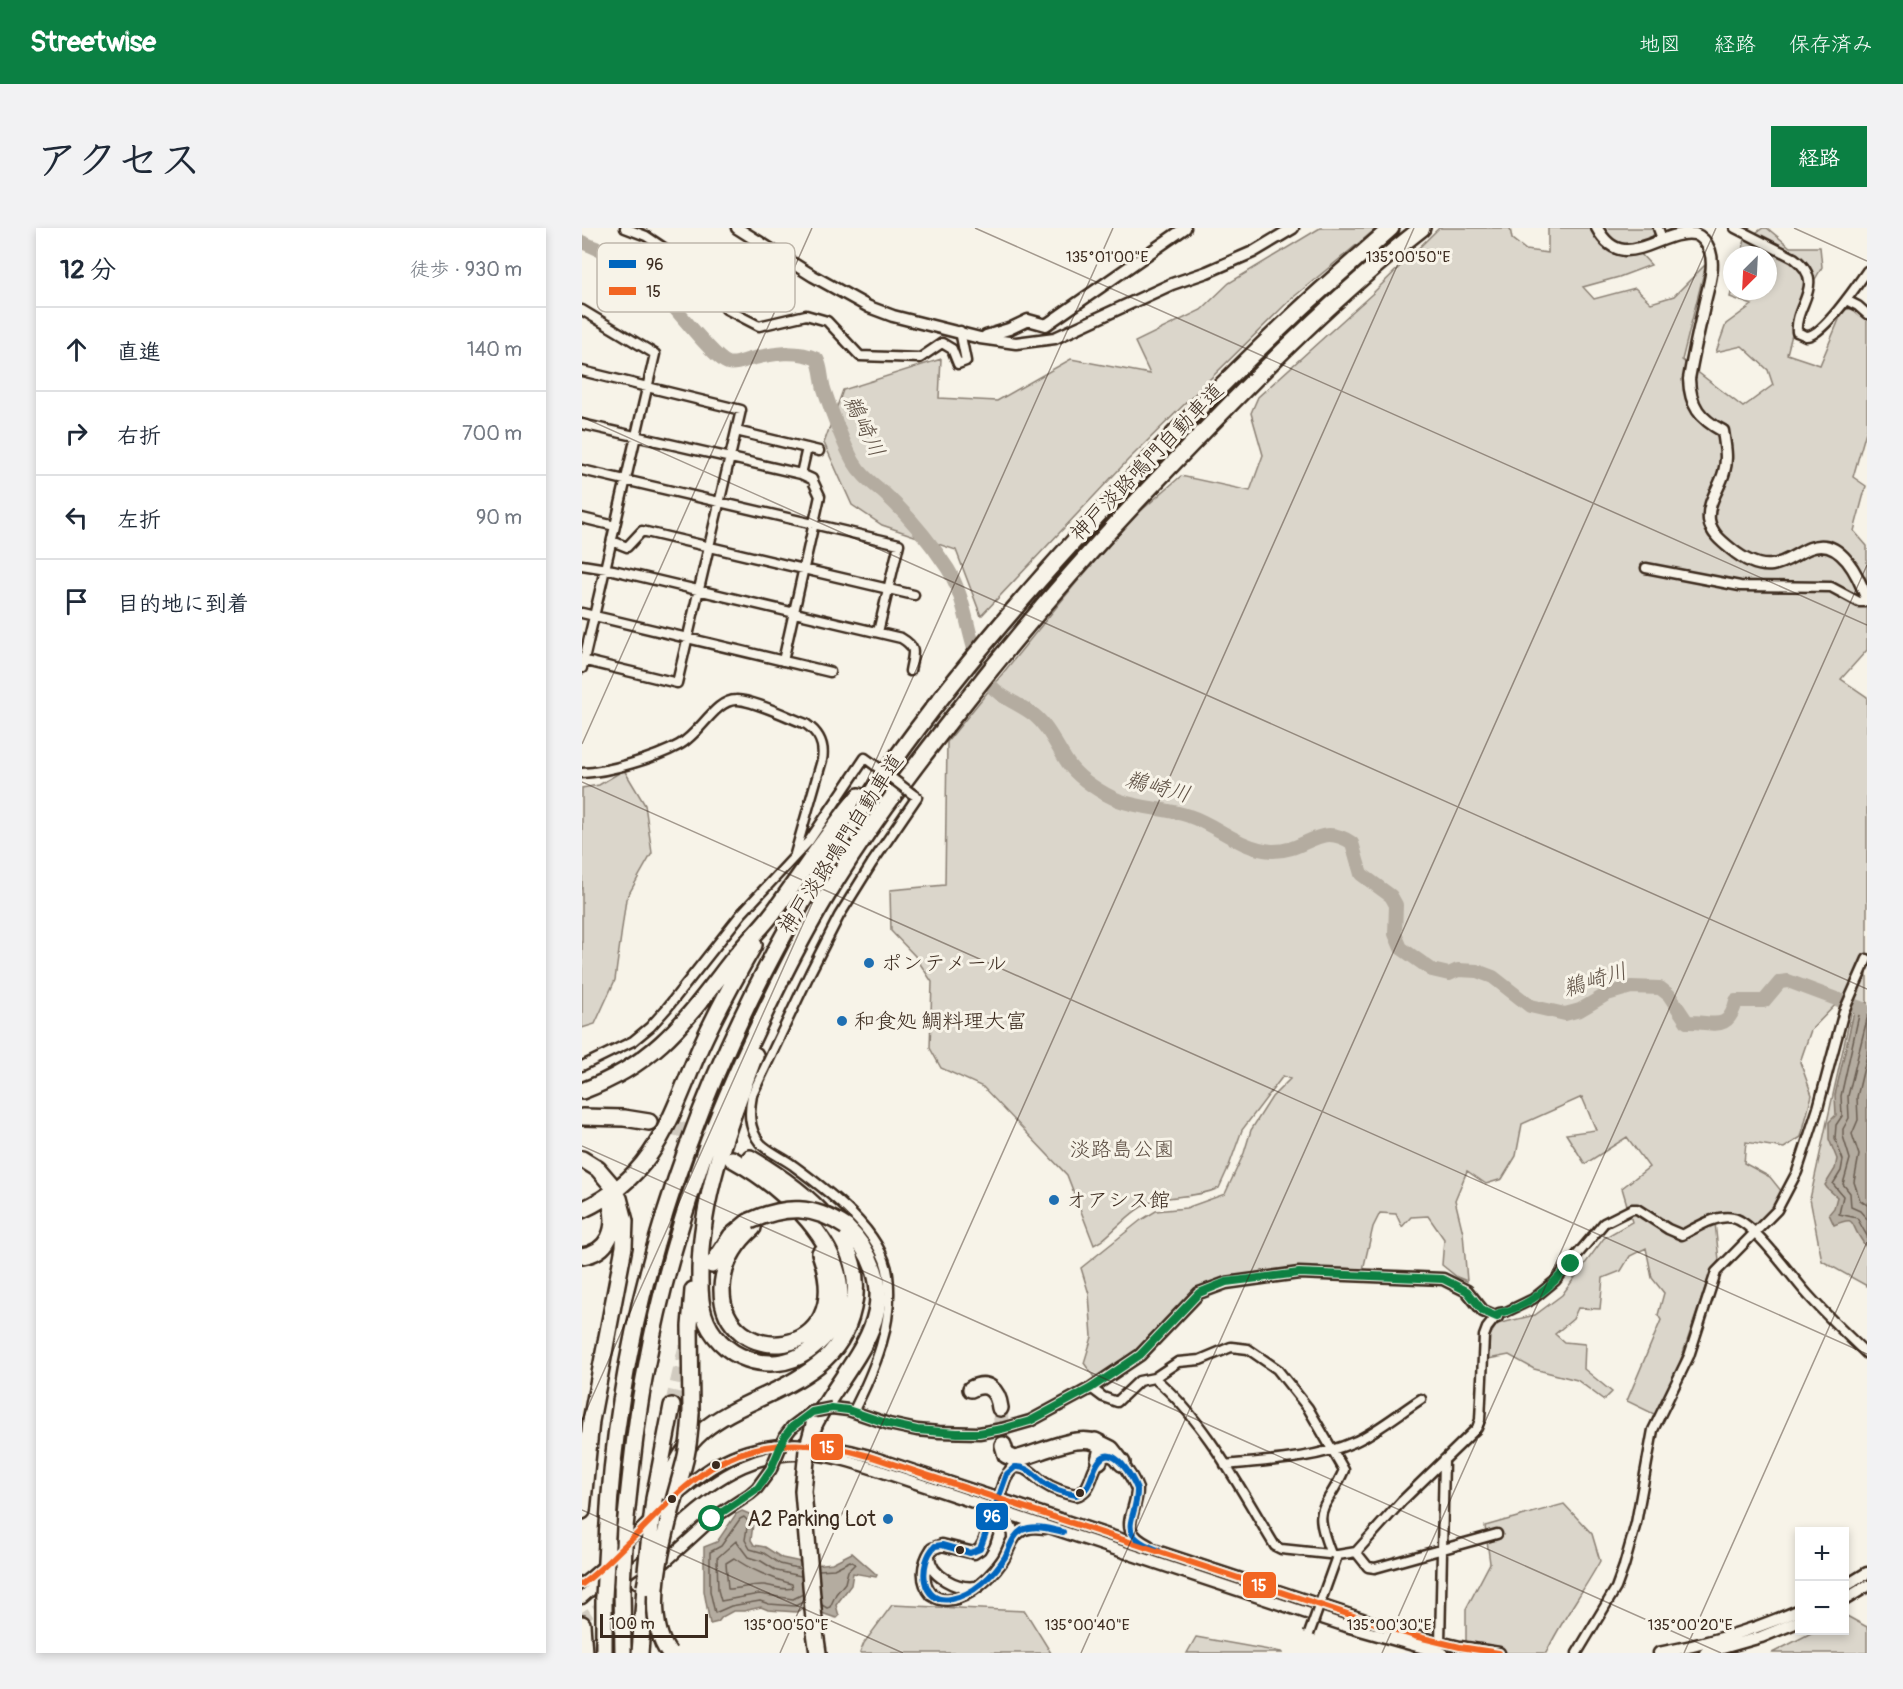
<!DOCTYPE html>
<html lang="ja">
<meta charset="utf-8">
<style>
body{margin:0;font-family:Pangolin,"Klee One",sans-serif;background:#f2f2f3;color:#1f2937}
.controls{position:absolute;right:18px;bottom:18px;display:grid;overflow:hidden;border-radius:0px;box-shadow:0 3px 9px #0003}
.controls button{width:54px;height:54px;display:grid;place-items:center;padding:0;border:0;border-bottom:2px solid #e0e1e3;background:#fff;color:#1f2937;font:30px sans-serif}
.compass{position:absolute;left:1141px;top:18px;width:54px;height:54px;border-radius:50%;background:#fff;box-shadow:0 3px 9px #0003;rotate:204deg}
.scale{position:absolute;left:18px;bottom:15px;width:108px;box-sizing:border-box;padding-left:6px;border:3px solid #3b2a1e;border-top:0;font-size:16px;line-height:21px;white-space:nowrap;color:#3b2a1e;-webkit-text-stroke:4px #f7f3e8;paint-order:stroke}
.stop{position:absolute;width:18px;height:18px;margin:-14px;border:4px solid #0b8043;border-radius:50%;background:#fff}
.stop.end{background:#0b8043;border-color:#fff;box-shadow:0 2px 6px #0008}
.list{margin:0;padding:0;list-style:none}
h2{display:flex;justify-content:space-between;align-items:center;height:78px;margin:0;padding:0 24px;font-size:26px}
h2 small{font-size:20px;font-weight:400;color:#747a83}
.list li{display:grid;grid-template-columns:39px 1fr auto;gap:18px;align-items:center;box-sizing:border-box;height:84px;padding:0 24px;border-top:2px solid #e0e1e3}
.list b{display:block;font-size:22px;white-space:nowrap}
.list em{font-size:20px;font-style:normal;color:#747a83}
.icon{flex:none;width:33px;height:33px;fill:none;stroke:currentColor;stroke-width:2;stroke-linecap:round;stroke-linejoin:round}
.map{position:relative;flex:none;width:1285px;height:1425px;overflow:hidden;border-radius:0px}
header{display:flex;align-items:center;gap:36px;box-sizing:border-box;height:84px;padding:0 30px;background:#0b8043;color:#fff}
header strong{font-size:28px}
nav{display:flex;gap:33px;margin-inline-start:auto;font-size:21px}
.intro{display:flex;align-items:center;justify-content:space-between;box-sizing:border-box;height:144px;padding:0 36px}
h1{margin:0;font-size:42px}
.button{padding:15px 27px;border-radius:0px;background:#0b8043;color:#fff;font-size:21px;font-weight:700}
main{display:flex;gap:36px;padding:0 36px}
aside{flex:1;background:#fff;border-radius:0px;box-shadow:0 3px 9px #0003}
.map>svg:first-child{display:block}
</style>
<header>
<strong>Streetwise</strong>
<nav><a>地図</a><a>経路</a><a>保存済み</a></nav>
</header>
<div class="intro"><h1>アクセス</h1><a class="button">経路</a></div>
<main>
<aside>
<h2>12 分<small>徒歩 · 930 m</small></h2>
<ul class="list">
<li><svg class="icon" aria-label="ahead" viewBox="0 0 24 24"><path d="M12 20V5M6 11l6-6 6 6"/></svg><div><b>直進</b></div><em>140 m</em></li>
<li><svg class="icon" aria-label="right" viewBox="0 0 24 24"><path d="M7 20v-9h11M14 6l5 5-5 5"/></svg><div><b>右折</b></div><em>700 m</em></li>
<li><svg class="icon" aria-label="left" viewBox="0 0 24 24"><path d="M17 20v-9H6M10 6l-5 5 5 5"/></svg><div><b>左折</b></div><em>90 m</em></li>
<li><svg class="icon" aria-label="arrive" viewBox="0 0 24 24"><path d="M6 21V4h12l-3 4 3 4H6"/></svg><div><b>目的地に到着</b></div></li>
</ul>
</aside>
<div class="map">
<svg width="1285" height="1425" viewBox="0 0 1285 1425">
<rect width="100%" height="100%" fill="#f7f3e8"/>
<filter id="ink" filterUnits="userSpaceOnUse"><feTurbulence type="fractalNoise" baseFrequency=".0167" numOctaves="2"/><feDisplacementMap in="SourceGraphic" scale="12" xChannelSelector="R" yChannelSelector="G"/><feConvolveMatrix kernelMatrix="1 2 1 2 8 2 1 2 1" color-interpolation-filters="sRGB"/></filter>
<g filter="url(#ink)">
<!-- green -->
<path fill="#dbd6cb" stroke="#8b8074" stroke-width="1.5" d="M738,0H795L708,72L546,232L399,388L374,322L300,297L270,277L242,215L261,162L359,131L357,170L415,173L489,131L568,146L553,114L619,82L647,55Z
M857,0H928L930,11L944,22L966,25V0H1077L1057,24L1069,37L1037,49L1001,59L1012,71L1053,60L1069,75L1092,68L1124,36L1100,132L1161,179L1191,157L1186,142L1160,118L1134,124L1144,96L1170,77L1148,69L1150,61V63H1186V27H1159L1163,12L1181,0H1185L1208,19H1238L1240,39L1217,79L1205,126L1238,137L1261,82L1273,80L1285,84V200L1271,249L1284,258L1272,303L1285,318V422L1259,451L1285,469V1058L1240,1033L1228,971L1271,776L1260,770L1229,802L1218,834L1230,867L1219,909L1202,920L1164,914L1162,935L1188,949L1200,964L1191,979L1173,999L1160,987L1132,985L1137,1032L1125,1054L1097,1137L1074,1187L1045,1173L1079,1092L1076,1087L1082,1065L1070,1050L1064,1020L1048,1028L1039,1043L1021,1050L1018,1081L996,1080L991,1091L973,1106L982,1114L1003,1116L1002,1141L1030,1164L1022,1172L995,1152L952,1141L927,1127L906,1131L907,1109L915,1096L953,1087L980,1067L1022,1010L1050,994L1040,960L1067,939L1045,909L1003,936L984,906L1014,902L1000,869L940,896L934,928L920,951L904,956L885,943L873,972L881,1005L885,1053L875,1049L860,1037L862,1011L846,988L829,989L820,999L814,986L798,985L791,999L781,1042H700L612,1064L559,1120L514,1152L502,1135L510,1109L507,1066L499,1040L559,992L574,983L604,980L643,966L662,925L669,902L690,869L708,851L701,848L660,902L647,938L637,960C617,969 597,967 576,972C553,977 537,999 519,1013L512,1017L485,947L401,859L359,840L348,820L350,754L333,728L309,703L308,662L363,657L365,514L494,355L553,288L599,248L668,263L681,227L669,185L676,169L790,66Z
M42,542L63,577L70,625L44,671L33,752L13,796L0,800V560L17,557Z
M982,1276L1010,1306L1018,1333C1001,1364 979,1393 964,1425H884V1381L908,1335L903,1298Z
M310,1377L443,1383L469,1425H278L282,1415Z
M1263,1387L1285,1399V1425H1190L1233,1403L1262,1402Z
M614,1409L699,1424L700,1425H605Z"/>
<!-- water -->
<path fill="#b4aca0" stroke="#84786c" stroke-width="1.5" d="M1285,774V1021C1283,1017 1280,1013 1277,1008C1268,994 1274,988 1252,997L1247,986L1252,980L1255,969L1245,960L1243,957L1253,941L1255,931L1247,911V894L1254,887L1253,867L1272,784L1276,778H1279Z
M160,1283L172,1288L169,1312L172,1317L183,1319L200,1330L233,1337L250,1335L270,1325L295,1347L294,1349L271,1345L269,1357L254,1377L257,1388L255,1390C244,1388 236,1382 224,1379L214,1384L186,1382L179,1379L162,1383H151L140,1389L136,1394L128,1396L122,1363V1319L135,1314L154,1286Z"/>
<g fill="none" stroke-linecap="round" stroke-linejoin="round">
<!-- shore -->
<path stroke="#6b5e52" stroke-width="1.5" d="M1285,782L1277,787L1259,868L1260,888L1254,897L1253,910L1261,932L1259,943L1251,956L1261,968L1257,986L1275,990L1285,1008
M1285,791L1266,868L1267,890L1261,901V908L1268,931L1261,956L1268,965L1269,979L1278,983L1285,991
M1285,827L1275,869L1276,892L1270,906L1277,927L1272,954L1278,972L1285,977
M152,1330C167,1341 191,1351 210,1356L211,1360C201,1363 192,1358 182,1357C170,1356 158,1361 146,1361L144,1335Z
M219,1341L198,1336L182,1325L168,1321L163,1312L166,1293L162,1289L158,1291L139,1318L128,1324V1363L133,1385L149,1378L178,1373L187,1376L213,1378L221,1374
M237,1342L252,1341L268,1333L273,1336L266,1343L263,1355L254,1366L248,1379L245,1380L240,1377
M219,1348L195,1343L179,1333L166,1329L154,1313L135,1330L136,1362L139,1373L177,1366L211,1371L221,1366"/>
<!-- river -->
<path stroke="#b4aca0" stroke-width="14" d="M0,14C22,24 47,32 64,48C82,64 130,130 146,135C153,137 161,133 168,131C191,126 213,121 235,131C240,140 239,151 242,161C250,185 259,211 271,233C279,247 290,255 302,265C325,286 349,315 366,341C387,376 385,418 405,452C415,469 437,475 452,487C468,500 476,522 488,538C499,552 521,566 536,572C559,581 584,580 607,588C635,597 658,621 690,623C725,624 737,593 770,615L779,646L809,668L814,677L813,706L819,720L850,742L867,746L876,742L895,743L911,749L948,778L983,786L998,782L1025,766L1049,759L1078,760L1087,767L1105,794C1131,793 1146,806 1154,773H1182L1198,754L1206,753L1281,781"/>
<!-- tertiary-tunnel -->
<path stroke="#d1cbc0" stroke-width="10" stroke-dasharray="10 5" stroke-linecap="butt" d="M0,1390L45,1360"/>
<!-- motorway-tunnel -->
<path stroke="#d1cbc0" stroke-width="15" stroke-dasharray="15 8" stroke-linecap="butt" d="M67,894L118,906L154,922
M90,1178L105,1114
M418,1180L421,1217"/>
<defs>
<path id="minor" d="M43,0L64,8L82,20L97,47L128,57L144,81L177,98L224,87L245,93L278,128L338,130L360,115L370,121L376,136L384,133L378,103
M1076,0L1079,8
M1153,0L1212,30C1246,56 1212,76 1215,104C1218,105 1221,107 1224,108C1240,109 1276,56 1285,43
M1264,72L1276,78L1285,86
M0,82L73,126L0,440
M0,143L159,182L95,455L0,432
M0,196L219,246L230,251L238,268L201,433
M154,203L237,223
M0,242L317,316L296,404
M219,246L225,220
M0,290L33,298
M30,313L45,319L60,303L332,367
M0,337L31,342L319,410C336,420 331,425 328,443
M1064,340L1158,358L1249,359L1277,374H1285
M0,385L248,444
M0,545C27,544 73,530 97,517C118,506 133,472 154,472C169,471 208,490 224,496C237,505 243,516 240,532L213,626
M0,838L51,813L68,799L85,780L160,685L227,613L283,530L290,535
M572,1150C621,1189 660,1264 693,1318L699,1321L756,1327L774,1324L820,1273L895,1200L898,1192L902,1108L905,1100L917,1085L924,1084L951,1071L973,1053L1022,995L1050,981H1055L1086,1001L1100,1007C1114,1000 1134,986 1151,990C1172,994 1210,1050 1227,1068C1245,1088 1265,1107 1285,1126
M509,1160L521,1169L535,1174L557,1153L572,1150L596,1134L618,1132L649,1119L666,1121L695,1141L726,1180L762,1242C743,1285 729,1275 749,1326
M271,1184C293,1141 312,1096 306,1047C300,1003 246,963 212,938C202,930 186,924 178,915C166,900 167,883 170,867L228,745L257,688L290,635L335,569L329,565
M643,1237C684,1233 734,1231 772,1214C793,1205 819,1184 839,1171
M774,1324L786,1339L793,1340L915,1306
M858,1415L862,1232
M995,1425L1034,1360L1042,1338L1054,1295L1071,1202L1107,1128L1134,1044L1195,982L1215,944L1236,880L1262,783L1285,731"/>
<path id="tertiary" d="M155,0L231,48L287,79L311,88L398,110L434,115L473,110L590,56L625,44L671,24L711,0
M1015,0C1041,49 1078,0 1113,6C1121,9 1125,15 1128,23C1134,41 1124,65 1121,83C1116,105 1111,128 1107,151C1108,178 1118,191 1141,203C1143,217 1146,231 1142,244C1138,260 1125,274 1127,292C1129,305 1139,313 1149,321C1160,330 1175,339 1190,337C1204,335 1215,325 1228,320C1259,308 1277,349 1285,372
M404,108L427,101L446,92L464,97L603,0
M250,1180L266,1182L307,1196L335,1202L357,1204L397,1205L420,1201L448,1193L509,1160L558,1127L617,1065L644,1055L717,1045L861,1051L885,1063L901,1083L915,1089
M210,1199L230,1184
M423,1251L430,1240C444,1235 451,1248 462,1255C471,1261 483,1265 494,1267C510,1263 508,1245 517,1233C531,1214 551,1250 555,1261C555,1287 533,1301 567,1318
M411,1282C423,1289 432,1297 431,1312
M402,1314L398,1321L392,1325L360,1317L350,1321C340,1336 338,1353 350,1367C374,1383 407,1352 420,1333C426,1325 428,1312 436,1305C444,1298 454,1299 463,1300
M347,1328C347,1348 376,1362 394,1359
M54,1354L84,1333L130,1291L168,1266L175,1260L189,1241"/>
<path id="secondary" d="M88,1290C134,1248 183,1215 249,1229C270,1233 290,1240 310,1247L764,1398L860,1425
M0,1356C20,1342 36,1323 54,1307C77,1284 101,1258 129,1240C177,1209 235,1213 287,1228L832,1408L878,1419L917,1425
M1262,1359L1285,1345
M0,1370L68,1309
M1262,1372L1285,1358
M1077,1425C1126,1416 1172,1402 1218,1382
M1123,1425L1179,1409L1218,1393"/>
<path id="motorway" d="M0,863C76,835 104,791 152,730C166,712 183,697 196,678C223,641 247,603 277,568
M0,889L42,890L67,894
M0,931L16,941L28,955
M150,931C199,958 269,1018 256,1081C253,1099 240,1114 225,1124C207,1136 185,1138 165,1131C145,1124 128,1107 122,1087C117,1072 118,1056 118,1042C119,967 147,896 173,827
M0,982C76,947 88,888 119,818C135,783 153,750 172,717
M171,1000C154,1015 141,1036 140,1060C138,1143 278,1136 238,1025
M0,1028C27,1024 35,1001 29,977
M130,1037L149,1008L166,994
M389,1161C406,1152 416,1163 418,1180
M109,1185L108,1098L111,1062
M232,1197C255,1148 312,1100 292,1042C286,1025 277,1011 264,999
M513,1213L529,1221L540,1235
M421,1217L424,1227L433,1231C453,1228 506,1199 520,1220L517,1233
M84,1264C107,1178 177,1183 236,1137C254,1123 266,1103 271,1080C287,1010 220,961 168,930
M72,1271L90,1178
M0,1283L9,1193L42,1019L43,993L37,970
M43,1299C49,1244 54,1189 65,1135C77,1069 96,1002 118,938C132,895 150,855 169,814C191,767 214,719 241,674C279,609 326,547 372,488C437,404 505,325 578,249C661,162 745,74 840,0
M25,1315C36,1043 140,779 295,557C355,470 423,389 494,311C563,235 634,161 709,90C741,59 776,30 809,0
M40,1358L41,1425
M0,1396L2,1425
M233,1404L236,1425
M22,1425V1369
M58,1425L63,1359"/>
</defs>
<!-- minor casing -->
<use href="#minor" stroke="#3b2a1e" stroke-width="13"/>
<!-- tertiary casing -->
<use href="#tertiary" stroke="#3b2a1e" stroke-width="15"/>
<!-- secondary casing -->
<use href="#secondary" stroke="#3b2a1e" stroke-width="15"/>
<!-- motorway casing -->
<use href="#motorway" stroke="#3b2a1e" stroke-width="20"/>
<!-- minor -->
<use href="#minor" stroke="#f7f3e8" stroke-width="8"/>
<!-- tertiary -->
<use href="#tertiary" stroke="#f7f3e8" stroke-width="10"/>
<!-- secondary -->
<use href="#secondary" stroke="#f7f3e8" stroke-width="10"/>
<!-- motorway -->
<use href="#motorway" stroke="#f7f3e8" stroke-width="15"/>
<defs>
<path id="minor-bridge" d="M290,535L329,565
M727,1406L754,1331"/>
<path id="tertiary-bridge" d="M230,1184L250,1180
M189,1241L203,1208L210,1199
M402,1314L423,1251"/>
<path id="motorway-bridge" d="M168,993C204,977 231,977 264,999
M232,1197L225,1222L221,1263L233,1404
M64,1343L72,1271
M40,1358L43,1299
M63,1359L68,1333
M22,1369L25,1315
M87,1425C54,1381 90,1284 102,1236C107,1219 108,1202 109,1185"/>
</defs>
<!-- minor-bridge casing -->
<use href="#minor-bridge" stroke="#3b2a1e" stroke-width="13" stroke-linecap="butt"/>
<!-- tertiary-bridge casing -->
<use href="#tertiary-bridge" stroke="#3b2a1e" stroke-width="15" stroke-linecap="butt"/>
<!-- motorway-bridge casing -->
<use href="#motorway-bridge" stroke="#3b2a1e" stroke-width="20" stroke-linecap="butt"/>
<!-- minor-bridge -->
<use href="#minor-bridge" stroke="#f7f3e8" stroke-width="8"/>
<!-- tertiary-bridge -->
<use href="#tertiary-bridge" stroke="#f7f3e8" stroke-width="10"/>
<!-- motorway-bridge -->
<use href="#motorway-bridge" stroke="#f7f3e8" stroke-width="15"/>
<defs>
<path id="bus-1" d="M481,1304C469,1301 453,1296 440,1302C430,1308 428,1320 423,1329C412,1347 391,1367 369,1371C338,1377 336,1335 353,1318L360,1317L388,1325L398,1321L425,1246L433,1239C446,1238 452,1248 462,1255C471,1261 483,1265 494,1267C510,1263 508,1245 517,1233C531,1214 551,1250 555,1261C556,1292 530,1305 576,1322"/>
<path id="bus-2" d="M0,1356C20,1342 36,1323 54,1307C77,1284 101,1258 129,1240C177,1209 235,1213 287,1228L832,1408L878,1419L917,1425"/>
</defs>
<!-- bus-1 casing -->
<use href="#bus-1" stroke="#f7f3e8" stroke-width="10"/>
<!-- bus-2 casing -->
<use href="#bus-2" stroke="#f7f3e8" stroke-width="10"/>
<!-- bus-1 -->
<use href="#bus-1" stroke="#0065bd" stroke-width="6"/>
<!-- bus-2 -->
<use href="#bus-2" stroke="#f26522" stroke-width="6"/>
</g>
</g>
<g fill="none" stroke-linecap="round" stroke-linejoin="round" filter="url(#ink)">
<!-- route -->
<path stroke="#0b8043" stroke-width="8" d="M130,1291L176,1260L189,1241L203,1208L210,1199L230,1184L250,1180L266,1182L307,1196L335,1202L375,1205H397L420,1201L448,1193L509,1160L558,1127L617,1065L644,1054L717,1045L861,1051L885,1063L901,1083L915,1089L917,1085C946,1080 970,1057 989,1036"/>
</g>
<!-- ticks -->
<path fill="none" stroke="#3b2a1e" stroke-width="1.5" stroke-opacity="0.45" d="M393,0L1285,397M1212,0L1285,33M0,189L1285,761M0,516L230,0M0,554L1285,1126M0,918L1139,1425M0,1192L531,0M0,1282L321,1425M198,1425L832,0M499,1425L1134,0M800,1425L1285,337M1102,1425L1285,1014"/>
<!-- markers -->
<g fill="#1f6fb2" stroke="#f7f3e8" stroke-width="2">
<circle cx="287" cy="735" r="6"/>
<circle cx="260" cy="793" r="6"/>
<circle cx="472" cy="972" r="6"/>
<circle cx="306" cy="1291" r="6"/>
</g>
<g fill="#3b2a1e" stroke="#f7f3e8" stroke-width="2">
<circle cx="134" cy="1237" r="5"/>
<circle cx="498" cy="1265" r="5"/>
<circle cx="90" cy="1271" r="5"/>
<circle cx="378" cy="1322" r="5"/>
</g>
<g text-anchor="middle" dominant-baseline="central" stroke-width="6" stroke-linejoin="round" paint-order="stroke">
<!-- street labels -->
<g font-size="21" fill="#3b2a1e" stroke="#f7f3e8">
<text transform="translate(565 234) rotate(-46)">神戸淡路鳴門自動車道</text>
<text transform="translate(259 616) rotate(-57)">神戸淡路鳴門自動車道</text>
</g>
<!-- poi labels -->
<g font-size="21" fill="#3b2a1e" stroke="#f7f3e8" text-anchor="start">
<text x="299" y="735">ポンテメール</text>
<text x="272" y="793">和食処 鯛料理大富</text>
<text x="484" y="972">オアシス館</text>
<text x="294" y="1291" text-anchor="end">A2 Parking Lot</text>
</g>
<!-- park labels -->
<g font-size="21" fill="#5b4c41" stroke="#f7f3e8">
<text x="540" y="921">淡路島公園</text>
</g>
<!-- water labels -->
<g font-size="22" font-style="italic" fill="#5f5145" stroke="#f7f3e8">
<text transform="translate(282 198) rotate(64)">鵜崎川</text>
<text transform="translate(576 559) rotate(15)">鵜崎川</text>
<text transform="translate(1013 752) rotate(-17)">鵜崎川</text>
</g>
</g>
<!-- legend -->
<rect x="15" y="15" width="198" height="69" rx="9" fill="#f7f3e8" stroke="#bfb7ab" stroke-width="1.5"/>
<rect x="27" y="32" width="27" height="8" fill="#0065bd"/>
<rect x="27" y="59" width="27" height="8" fill="#f26522"/>
<g font-size="16" fill="#3b2a1e">
<text x="64" y="42">96</text>
<text x="64" y="69">15</text>
</g>
<g font-size="15" text-anchor="middle" fill="#3b2a1e" stroke="#f7f3e8" stroke-width="6" stroke-linejoin="round" paint-order="stroke">
<text x="525" y="34">135°01'00"E</text>
<text x="826" y="34">135°00'50"E</text>
<text x="204" y="1402">135°00'50"E</text>
<text x="505" y="1402">135°00'40"E</text>
<text x="807" y="1402">135°00'30"E</text>
<text x="1108" y="1402">135°00'20"E</text>
</g>
<g stroke="#f7f3e8" stroke-width="2">
<rect x="228" y="1205" width="34" height="28" rx="6" fill="#f26522"/>
<rect x="393" y="1274" width="34" height="29" rx="6" fill="#0065bd"/>
<rect x="660" y="1343" width="35" height="28" rx="6" fill="#f26522"/>
</g>
<g font-size="16" text-anchor="middle" font-weight="bold" fill="#fff">
<text x="245" y="1225">15</text>
<text x="410" y="1294">96</text>
<text x="677" y="1363">15</text>
</g>
</svg>
<div class="controls">
<button>+</button>
<button>−</button>
</div>
<svg class="compass" viewBox="-18 -18 36 36"><path d="M0-13l5 13h-10z" fill="#e53935"/><path d="M0 13l5-13h-10z" fill="#747a83"/></svg>
<div class="scale">100 m</div>
<div class="stop" style="left:130px;top:1291px"></div>
<div class="stop end" style="left:989px;top:1036px"></div>
</div>
</main>
